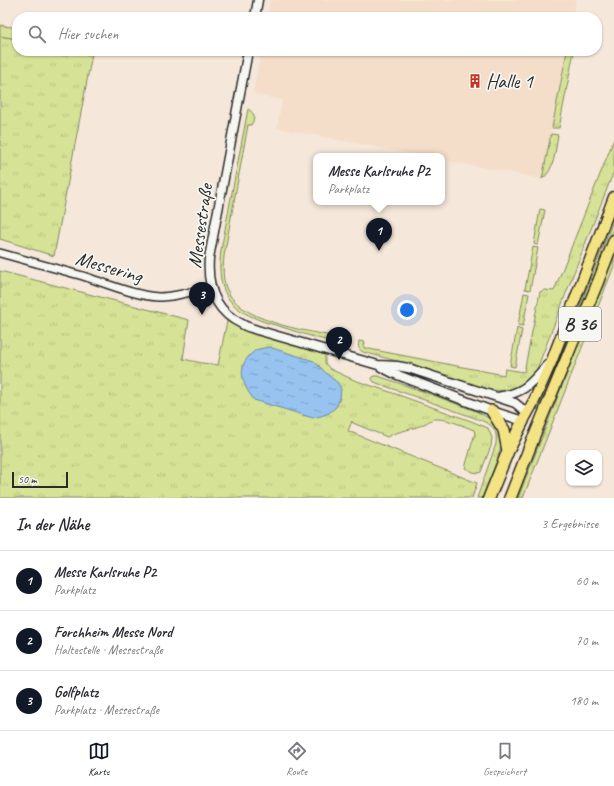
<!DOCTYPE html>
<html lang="de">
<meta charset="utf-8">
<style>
body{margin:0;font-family:Caveat,sans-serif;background:#f7f7f7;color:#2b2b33}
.controls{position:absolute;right:12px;bottom:12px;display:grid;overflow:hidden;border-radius:8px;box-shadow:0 1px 3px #0004}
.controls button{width:36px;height:36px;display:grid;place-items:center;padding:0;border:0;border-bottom:1px solid #e1e1e2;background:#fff;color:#2b2b33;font:20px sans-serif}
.scale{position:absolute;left:12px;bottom:10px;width:56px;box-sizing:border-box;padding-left:4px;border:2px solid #2b2b2b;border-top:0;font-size:11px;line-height:14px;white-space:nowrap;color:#2b2b2b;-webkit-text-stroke:3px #f6f6f2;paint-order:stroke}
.you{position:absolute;left:407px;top:310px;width:14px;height:14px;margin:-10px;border:3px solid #fff;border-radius:50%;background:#1a73e8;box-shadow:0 0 0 6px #1a73e833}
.badge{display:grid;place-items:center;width:26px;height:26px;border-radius:50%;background:#111827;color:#fff;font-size:13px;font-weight:700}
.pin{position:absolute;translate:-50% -33px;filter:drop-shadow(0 1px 2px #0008)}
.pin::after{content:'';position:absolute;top:21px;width:14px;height:12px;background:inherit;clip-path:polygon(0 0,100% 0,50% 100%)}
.popup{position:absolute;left:313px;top:153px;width:132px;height:52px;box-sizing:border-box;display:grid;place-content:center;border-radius:8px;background:#fff;filter:drop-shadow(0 1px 3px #0005);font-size:13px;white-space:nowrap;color:#7c7c81}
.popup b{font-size:15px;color:#2b2b33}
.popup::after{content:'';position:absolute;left:50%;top:100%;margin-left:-8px;border:8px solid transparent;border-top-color:#fff}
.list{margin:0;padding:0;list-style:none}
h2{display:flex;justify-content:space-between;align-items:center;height:52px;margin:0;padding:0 16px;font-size:17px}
h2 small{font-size:13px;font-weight:400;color:#7c7c81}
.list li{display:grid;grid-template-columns:26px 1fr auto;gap:12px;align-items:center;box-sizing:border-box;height:60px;padding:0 16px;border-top:1px solid #e1e1e2}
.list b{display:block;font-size:15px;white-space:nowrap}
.list p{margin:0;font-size:13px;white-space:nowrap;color:#7c7c81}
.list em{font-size:13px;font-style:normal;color:#7c7c81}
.icon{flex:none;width:22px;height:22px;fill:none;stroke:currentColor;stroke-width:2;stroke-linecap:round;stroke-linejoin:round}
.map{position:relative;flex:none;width:614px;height:498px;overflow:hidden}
.search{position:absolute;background:#fff;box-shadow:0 1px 3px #0004;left:12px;right:12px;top:12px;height:44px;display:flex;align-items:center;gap:10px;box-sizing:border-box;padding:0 14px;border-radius:16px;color:#7c7c81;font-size:15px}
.sheet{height:232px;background:#fff}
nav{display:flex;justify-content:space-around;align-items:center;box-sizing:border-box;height:56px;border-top:1px solid #e1e1e2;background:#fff;font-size:11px;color:#7c7c81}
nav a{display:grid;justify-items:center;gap:2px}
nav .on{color:#111827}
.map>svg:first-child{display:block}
</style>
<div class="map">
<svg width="614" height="498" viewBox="0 0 614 498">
<defs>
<pattern id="grass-tufts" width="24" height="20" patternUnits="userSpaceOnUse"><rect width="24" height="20" fill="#d6e396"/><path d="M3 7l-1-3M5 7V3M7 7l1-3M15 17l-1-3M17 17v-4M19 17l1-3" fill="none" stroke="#b8c381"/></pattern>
<pattern id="forest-firs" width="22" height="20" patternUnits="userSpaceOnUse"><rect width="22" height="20" fill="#d6e396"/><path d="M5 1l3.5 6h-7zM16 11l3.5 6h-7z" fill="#b8c381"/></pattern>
<pattern id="water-ripples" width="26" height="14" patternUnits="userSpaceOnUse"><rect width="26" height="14" fill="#97c3f0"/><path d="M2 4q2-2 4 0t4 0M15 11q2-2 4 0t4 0" fill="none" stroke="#7b9fc3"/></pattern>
</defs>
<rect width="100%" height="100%" fill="#f5e8da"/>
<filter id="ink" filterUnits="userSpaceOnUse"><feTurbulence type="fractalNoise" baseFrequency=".025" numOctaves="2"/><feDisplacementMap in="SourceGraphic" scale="8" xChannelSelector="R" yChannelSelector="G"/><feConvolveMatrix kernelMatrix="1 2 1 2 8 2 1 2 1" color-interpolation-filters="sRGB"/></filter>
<g filter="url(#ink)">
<!-- built -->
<path fill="#f4dec9" d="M270,0H576L573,17H267Z
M261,51H567L542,179L442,160V156H421L277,128L282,100L257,95L253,92Z"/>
<!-- grass -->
<path fill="url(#grass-tufts)" stroke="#808760" d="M0,36L17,39V51H77L92,54L54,256L0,239Z
M567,51H574L559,128H552Z
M248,109C255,114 256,117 251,125H248L224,256C223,268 222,281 228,292C244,324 315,332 348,339L346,346L342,348H335L332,342C314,337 296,332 279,326C271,324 263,322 255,318C223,305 217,283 221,250Z
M551,134L558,135C555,150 555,170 542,179Z
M614,139V171L578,262L537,369C527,388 511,392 491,390L408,364L363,352C358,349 358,346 359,341L365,342L364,348L504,375L505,369L524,372L540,292L544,290L554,291Z
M540,209L545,210L538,245L534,244Z
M614,218V227L548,396L542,406L537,410L551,381Z
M533,247L538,248L530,290L525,289Z
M614,253V266L523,498H518Z
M0,271L189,320L183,359L202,363L218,365L227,321L245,330L325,355V363L330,369L354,380L390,392L471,421L488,428L492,438L491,446L481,472C476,475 470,470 465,468L475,433L474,430C463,426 449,419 437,419C433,418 430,421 426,423C414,430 399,430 387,437L353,423L352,421L348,431L477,483L472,498H0Z
M524,293L529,294L523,326L518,325Z
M517,328L522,330L515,367L510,366Z
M374,376H378C404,385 429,393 454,403C466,407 480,412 490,419C497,424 501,432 501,440C503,451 486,486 482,498H477L496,444C498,426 490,424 475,418L374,382L372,379V377Z"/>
<!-- forest -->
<path fill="url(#forest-firs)" stroke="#808760" d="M0,25L17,28V39L0,36Z"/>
<!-- water -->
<path fill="url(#water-ripples)" stroke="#6c86a1" d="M269,347L314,361L328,375L338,383L341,389L340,398L336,407L329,413L321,416L313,418L254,400C244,387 236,370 249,356C252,353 255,350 259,349C262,348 266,348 269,347Z"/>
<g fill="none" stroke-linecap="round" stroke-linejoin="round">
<defs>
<path id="minor" d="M0,253C28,261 55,268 83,276C105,283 136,296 159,297C176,297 194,291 210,287"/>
<path id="tertiary" d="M255,17L258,0
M248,51L209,258C207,286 214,311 242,324C246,327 252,328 257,330L378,365L397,366L408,368L515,403L520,407L527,414
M381,367L395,374L492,411L523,421
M498,397C526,392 530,384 548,364"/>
<path id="primary" d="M523,421L534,401L552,360L614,197
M533,439L598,282L614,240"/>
<path id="trunk" d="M492,411L504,430L508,451
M489,498L508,451L523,421
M510,498L533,439"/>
</defs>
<!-- minor casing -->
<use href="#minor" stroke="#2b2b2b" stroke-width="10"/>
<!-- tertiary casing -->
<use href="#tertiary" stroke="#2b2b2b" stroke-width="11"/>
<!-- primary casing -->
<use href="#primary" stroke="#2b2b2b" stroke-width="13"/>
<!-- trunk casing -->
<use href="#trunk" stroke="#2b2b2b" stroke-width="14"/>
<!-- minor -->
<use href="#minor" stroke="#f6f6f2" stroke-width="7"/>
<!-- tertiary -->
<use href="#tertiary" stroke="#f6f6f2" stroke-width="8"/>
<!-- primary -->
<use href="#primary" stroke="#f4e382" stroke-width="10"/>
<!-- trunk -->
<use href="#trunk" stroke="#f4e382" stroke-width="11"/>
</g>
</g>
<!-- icons -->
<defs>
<symbol id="building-bare" viewBox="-9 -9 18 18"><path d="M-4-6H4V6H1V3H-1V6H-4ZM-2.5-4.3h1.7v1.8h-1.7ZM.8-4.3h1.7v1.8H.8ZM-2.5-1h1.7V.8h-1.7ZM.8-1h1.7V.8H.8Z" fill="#c8321e" stroke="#f6f6f2" stroke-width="2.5" paint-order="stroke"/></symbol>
</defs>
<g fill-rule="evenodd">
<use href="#building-bare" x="465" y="71" width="20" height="20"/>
</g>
<g text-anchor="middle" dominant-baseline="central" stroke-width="3.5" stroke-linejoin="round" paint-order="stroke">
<!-- shield labels -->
<rect fill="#f6f6f2" stroke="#686867" stroke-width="1" x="559" y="307" width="42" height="34" rx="3"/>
<g font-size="19" font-weight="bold" fill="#2b2b2b">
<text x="580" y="324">B 36</text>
</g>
<!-- poi labels -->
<g font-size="20" fill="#2b2b2b" stroke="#f6f6f2" text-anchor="start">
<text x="486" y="81">Halle 1</text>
</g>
<!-- street labels -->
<g font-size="20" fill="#2b2b2b" stroke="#f6f6f2">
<text transform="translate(200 226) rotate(-82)">Messestraße</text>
<text transform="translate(109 267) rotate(16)">Messering</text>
</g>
</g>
</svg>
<div class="controls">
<button><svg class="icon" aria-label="layers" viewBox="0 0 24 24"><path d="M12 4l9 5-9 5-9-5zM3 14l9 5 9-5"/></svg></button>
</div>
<div class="scale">50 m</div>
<div class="you"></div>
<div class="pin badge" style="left:379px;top:251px">1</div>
<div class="popup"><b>Messe Karlsruhe P2</b>Parkplatz</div>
<div class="pin badge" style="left:339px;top:360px">2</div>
<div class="pin badge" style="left:202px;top:315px">3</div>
<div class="search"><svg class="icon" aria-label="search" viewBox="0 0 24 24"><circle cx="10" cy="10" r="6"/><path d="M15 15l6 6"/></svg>Hier suchen</div>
</div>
<section class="sheet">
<h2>In der Nähe<small>3 Ergebnisse</small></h2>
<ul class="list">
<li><span class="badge">1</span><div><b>Messe Karlsruhe P2</b><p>Parkplatz</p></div><em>60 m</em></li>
<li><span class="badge">2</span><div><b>Forchheim Messe Nord</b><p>Haltestelle · Messestraße</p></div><em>70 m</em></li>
<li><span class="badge">3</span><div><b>Golfplatz</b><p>Parkplatz · Messestraße</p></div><em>180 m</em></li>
</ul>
</section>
<nav>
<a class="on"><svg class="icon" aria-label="map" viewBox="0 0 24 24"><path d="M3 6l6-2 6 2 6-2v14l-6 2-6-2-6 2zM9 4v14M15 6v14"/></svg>Karte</a>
<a><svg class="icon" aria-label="directions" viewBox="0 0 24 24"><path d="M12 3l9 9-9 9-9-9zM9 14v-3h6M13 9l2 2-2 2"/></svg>Route</a>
<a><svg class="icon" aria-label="saved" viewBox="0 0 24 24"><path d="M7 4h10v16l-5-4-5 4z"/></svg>Gespeichert</a>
</nav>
